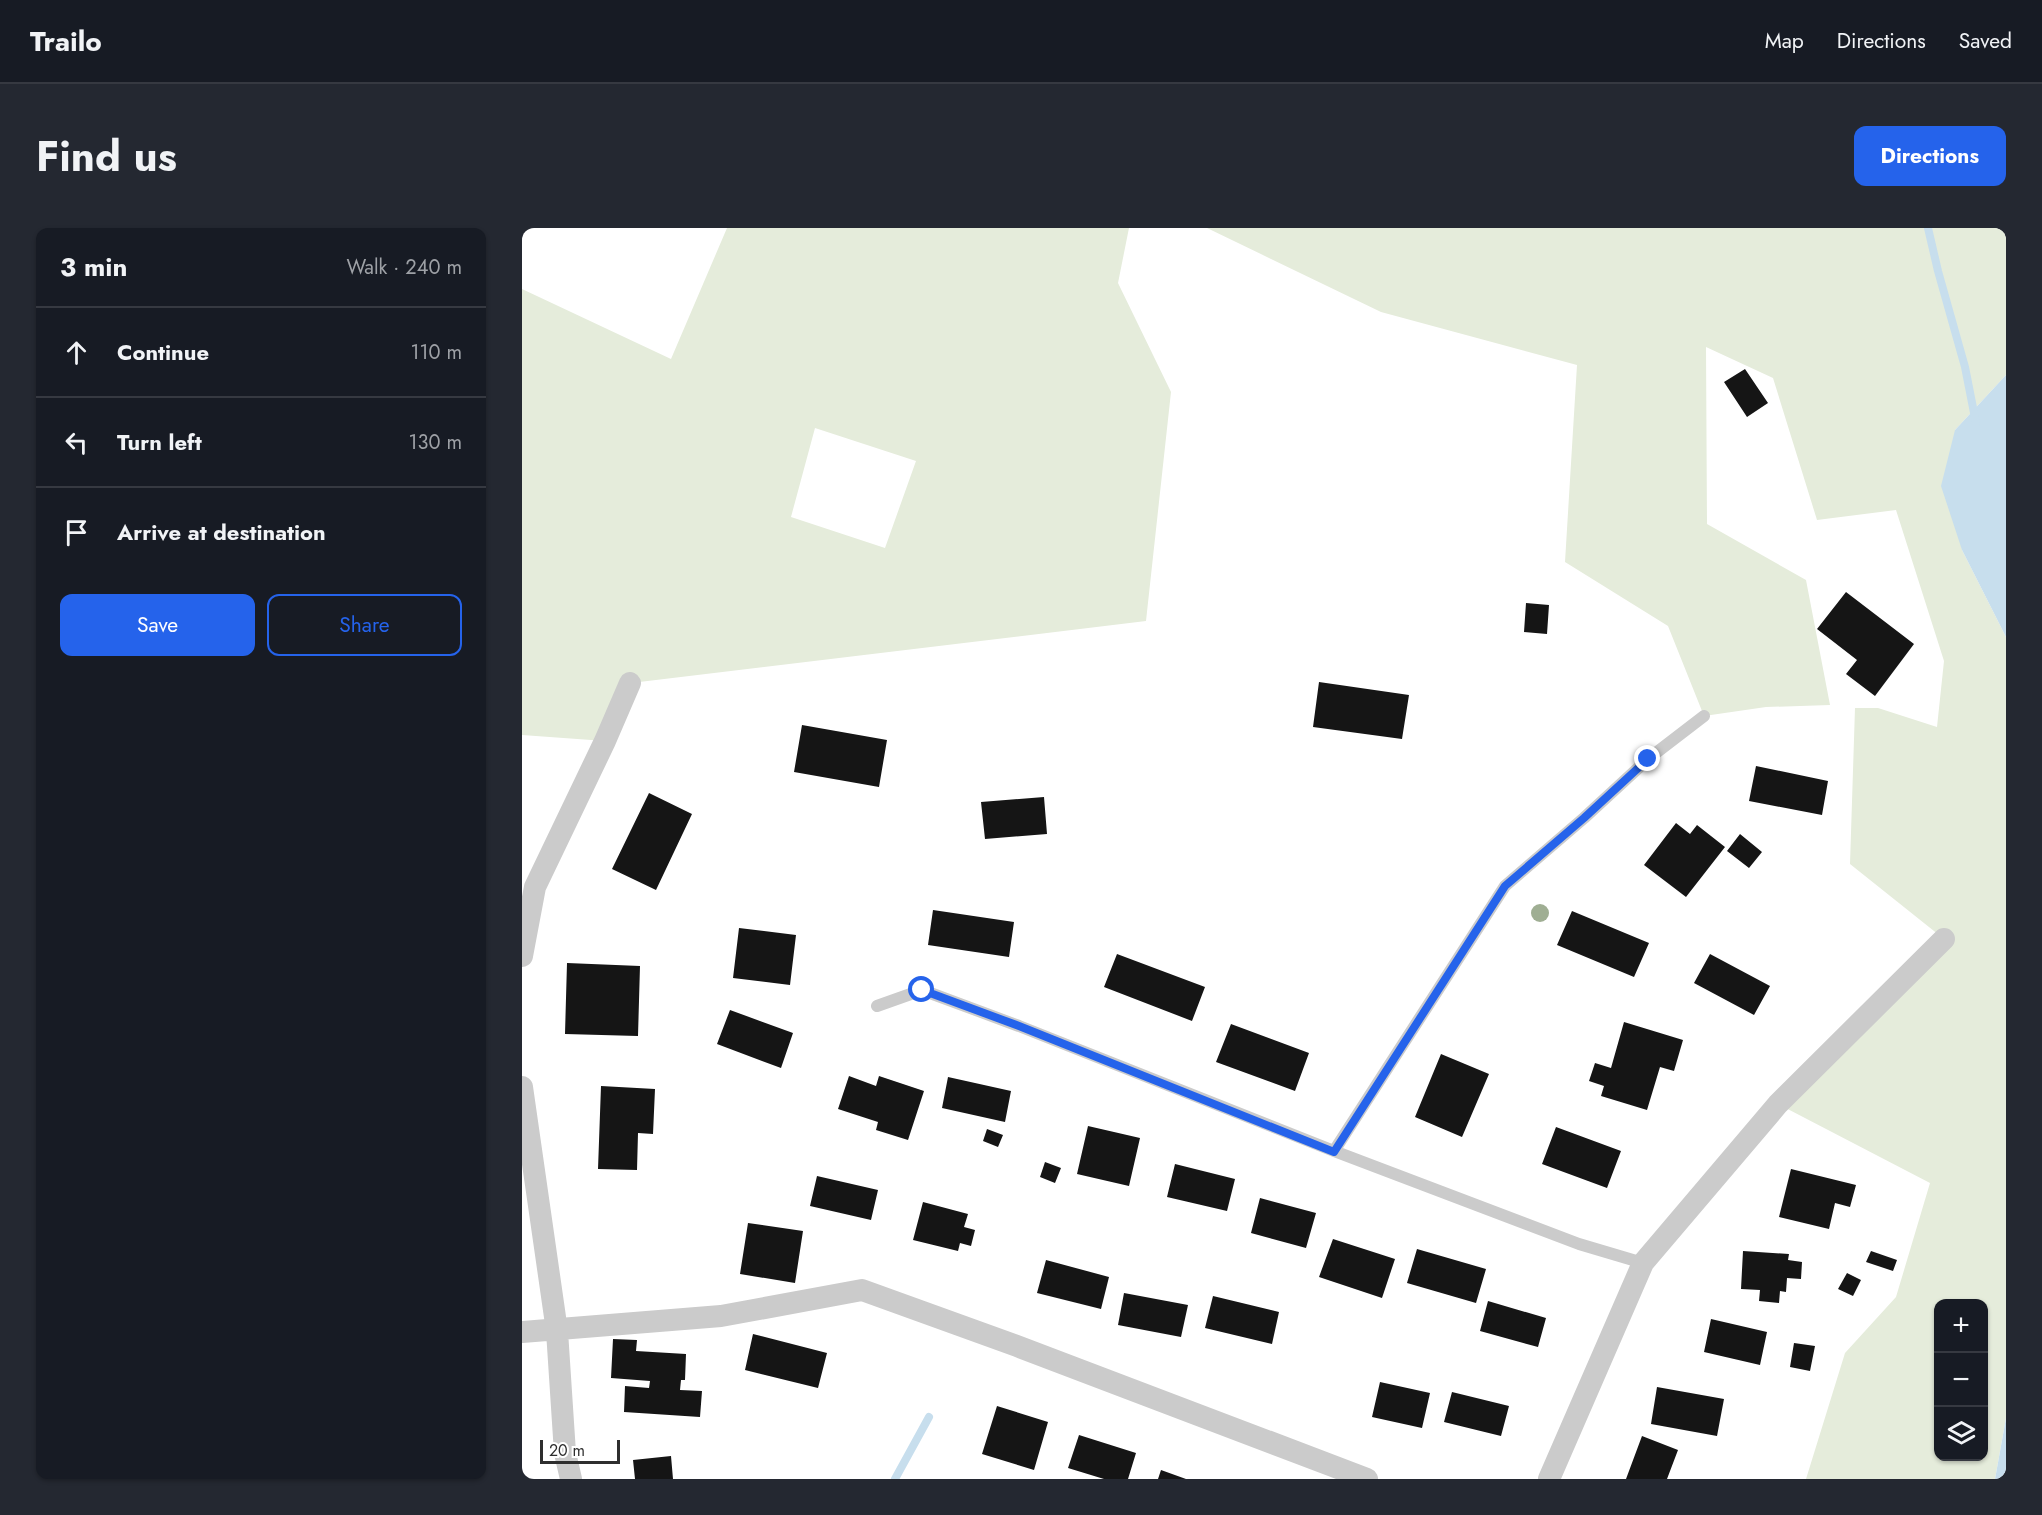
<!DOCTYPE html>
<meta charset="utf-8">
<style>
body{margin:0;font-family:Jost,sans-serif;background:#242831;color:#f1f3f6}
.controls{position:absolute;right:18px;bottom:18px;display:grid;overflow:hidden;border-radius:12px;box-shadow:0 2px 4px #0004}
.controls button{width:54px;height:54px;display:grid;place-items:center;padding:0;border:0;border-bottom:2px solid #363941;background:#171b24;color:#f1f3f6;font:30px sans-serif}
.scale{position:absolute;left:18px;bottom:15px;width:80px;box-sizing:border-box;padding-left:6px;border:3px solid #2e2e2e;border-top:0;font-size:16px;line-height:21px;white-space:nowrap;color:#2e2e2e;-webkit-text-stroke:4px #fff;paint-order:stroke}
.stop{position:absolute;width:18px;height:18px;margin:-14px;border:4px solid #2563eb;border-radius:50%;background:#fff}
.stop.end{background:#2563eb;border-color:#fff;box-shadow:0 2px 6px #0008}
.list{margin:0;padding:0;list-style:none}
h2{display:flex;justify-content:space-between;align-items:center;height:78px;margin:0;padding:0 24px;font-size:26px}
h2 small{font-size:20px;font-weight:400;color:#9ea1a6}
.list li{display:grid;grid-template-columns:39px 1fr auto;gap:18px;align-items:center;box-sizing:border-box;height:90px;padding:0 24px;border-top:2px solid #363941}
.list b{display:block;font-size:22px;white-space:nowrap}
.list em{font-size:20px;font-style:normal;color:#9ea1a6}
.actions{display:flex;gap:12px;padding:18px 24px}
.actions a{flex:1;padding:14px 0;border:2px solid #2563eb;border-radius:12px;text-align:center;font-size:21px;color:#2563eb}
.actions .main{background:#2563eb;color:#fff}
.icon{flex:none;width:33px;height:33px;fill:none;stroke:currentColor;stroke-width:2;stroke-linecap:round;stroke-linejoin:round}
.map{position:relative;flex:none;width:1484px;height:1251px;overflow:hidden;border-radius:12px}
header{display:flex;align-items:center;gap:36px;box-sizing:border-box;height:84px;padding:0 30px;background:#171b24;border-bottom:2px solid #363941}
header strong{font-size:28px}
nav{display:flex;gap:33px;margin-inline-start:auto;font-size:21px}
.intro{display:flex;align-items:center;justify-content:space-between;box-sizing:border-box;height:144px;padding:0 36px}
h1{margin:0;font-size:42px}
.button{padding:15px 27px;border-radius:12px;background:#2563eb;color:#fff;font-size:21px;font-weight:700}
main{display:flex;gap:36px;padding:0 36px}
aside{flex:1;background:#171b24;border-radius:12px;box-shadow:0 2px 4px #0004}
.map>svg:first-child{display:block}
</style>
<header>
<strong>Trailo</strong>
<nav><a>Map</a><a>Directions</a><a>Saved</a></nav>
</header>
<div class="intro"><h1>Find us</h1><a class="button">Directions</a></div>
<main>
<aside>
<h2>3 min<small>Walk · 240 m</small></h2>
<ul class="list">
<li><svg class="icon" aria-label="ahead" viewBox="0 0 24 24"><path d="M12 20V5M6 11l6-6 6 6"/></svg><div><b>Continue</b></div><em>110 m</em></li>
<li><svg class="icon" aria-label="left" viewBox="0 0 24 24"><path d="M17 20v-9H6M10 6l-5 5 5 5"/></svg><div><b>Turn left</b></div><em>130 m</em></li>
<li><svg class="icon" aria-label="arrive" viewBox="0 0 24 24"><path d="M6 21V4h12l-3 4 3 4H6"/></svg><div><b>Arrive at destination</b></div></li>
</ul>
<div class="actions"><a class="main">Save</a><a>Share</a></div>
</aside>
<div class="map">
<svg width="1484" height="1251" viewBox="0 0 1484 1251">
<rect width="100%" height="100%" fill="#fff"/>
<!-- green -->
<path fill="#e5ecdb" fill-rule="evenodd" d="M205,0H607L596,55L649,164L624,393L109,455L83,513L0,507V61L149,131ZM293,200L394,233L363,320L269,289Z
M685,0H1484V147L1433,202L1440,322L1484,409V1190L1473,1251H1284L1323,1125L1374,1069L1408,955L1256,876L1422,711L1328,636L1333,480H1356L1415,499L1422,433L1374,282L1295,292L1251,150L1184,119L1185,296L1284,352L1308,477L1244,479L1182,488L1146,398L1043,334L1055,137L859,84ZM1416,1076H1462V1228H1416Z"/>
<!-- water -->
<path fill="#c7deed" d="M1484,147V409L1440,322L1419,258L1433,202Z
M1484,1190V1251H1473Z"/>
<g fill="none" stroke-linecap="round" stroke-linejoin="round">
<!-- stream -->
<path stroke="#c7deed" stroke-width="8" d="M1406,0L1416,43L1443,139L1454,195
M373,1251L407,1189"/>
</g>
<!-- building -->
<path fill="#151515" d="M1223,141L1246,175L1225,189L1202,154Z
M1324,364L1392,416L1353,468L1324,446L1335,432L1295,401Z
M1004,375L1027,377L1025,406L1002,404Z
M797,454L887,467L880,511L791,499Z
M280,497L365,512L357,559L272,544Z
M1234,538L1306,553L1300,587L1227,573Z
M127,565L170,586L134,662L90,641Z
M522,569L525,606L463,611L459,574Z
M1154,595L1168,606L1175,597L1203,619L1164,669L1122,637Z
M1218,606L1240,624L1227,640L1205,623Z
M411,682L492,694L487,729L406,717Z
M1050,683L1127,715L1112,749L1035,717Z
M217,700L274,707L268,757L211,750Z
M595,726L683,759L670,793L582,759Z
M1188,726L1248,758L1232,787L1172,755Z
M45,735L118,738L116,808L43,806Z
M208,782L271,805L259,840L195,816Z
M1102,794L1161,812L1152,843L1138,839L1125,882L1079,868L1082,858L1067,853L1073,835L1089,840Z
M709,796L787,825L773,863L694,834Z
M919,826L967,846L940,909L893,889Z
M327,848L354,858L357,848L402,863L386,912L354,902L356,894L316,881Z
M426,849L489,863L483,894L420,880Z
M79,858L133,861L131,906L116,905L115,942L76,941Z
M566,898L618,910L607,958L555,946Z
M1034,899L1099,923L1085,960L1020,936Z
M465,901L481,907L476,919L461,913Z
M523,934L539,940L533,955L518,949Z
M653,936L713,951L705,983L645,969Z
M1269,941L1334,957L1328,979L1313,975L1307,1001L1257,989Z
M295,948L356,962L349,992L288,978Z
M738,970L794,985L784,1020L729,1005Z
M401,974L446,986L442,999L453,1002L449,1018L438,1015L436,1023L391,1012Z
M226,995L281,1003L273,1055L218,1046Z
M811,1011L873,1031L860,1070L797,1049Z
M895,1021L964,1041L954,1075L885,1055Z
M1221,1023L1267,1026L1266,1032L1280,1034L1279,1051L1265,1050L1264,1064L1258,1063L1257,1075L1237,1073L1238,1062L1219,1061Z
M1349,1023L1375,1032L1371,1043L1344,1034Z
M524,1032L587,1049L579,1081L515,1065Z
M1325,1045L1339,1052L1331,1068L1316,1061Z
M602,1065L666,1077L659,1109L596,1097Z
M691,1068L757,1084L750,1116L683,1100Z
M966,1073L1024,1090L1016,1119L958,1103Z
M1189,1091L1245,1104L1238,1137L1182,1124Z
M231,1106L305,1125L296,1160L223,1142Z
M91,1111L115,1112L114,1123L164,1126L163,1152H159L158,1162L180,1163L178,1189L102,1184L103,1158L127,1160L128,1153L89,1150Z
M1272,1115L1293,1118L1288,1143L1268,1139Z
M858,1154L908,1165L900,1200L850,1189Z
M1135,1159L1202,1171L1195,1208L1129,1196Z
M930,1164L987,1178L979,1208L922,1194Z
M475,1178L526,1194L512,1242L460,1226Z
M557,1207L614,1225L606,1251H582L546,1240Z
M1120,1208L1156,1222L1145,1251H1104Z
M149,1228L151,1251H113L111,1232Z
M639,1242L664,1251H636Z"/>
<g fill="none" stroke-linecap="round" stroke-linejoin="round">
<!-- lane -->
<path stroke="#cbcbcb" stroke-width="12" d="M355,778L400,762L497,798L812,923L1057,1016L1121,1035
M812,923L983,658L1062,590L1126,531L1182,488"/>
<!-- street -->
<path stroke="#cbcbcb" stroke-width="22" d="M0,728L13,659L83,513L108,455
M0,859L35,1103L43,1225L49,1251
M0,1104L199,1088L340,1062L495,1118L845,1251
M1027,1251L1121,1035L1256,876L1422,711"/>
</g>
<!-- trees -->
<circle fill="#9fae93" cx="1018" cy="685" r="9"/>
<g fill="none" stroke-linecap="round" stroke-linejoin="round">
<!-- route -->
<path stroke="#2563eb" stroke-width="8" d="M400,762L497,798L812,924L983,658L1062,590L1126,531"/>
</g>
</svg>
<div class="controls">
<button>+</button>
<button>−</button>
<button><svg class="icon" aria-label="layers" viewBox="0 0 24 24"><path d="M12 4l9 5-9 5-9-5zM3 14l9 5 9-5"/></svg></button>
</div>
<div class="scale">20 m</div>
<div class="stop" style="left:400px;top:762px"></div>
<div class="stop end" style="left:1126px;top:531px"></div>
</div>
</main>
